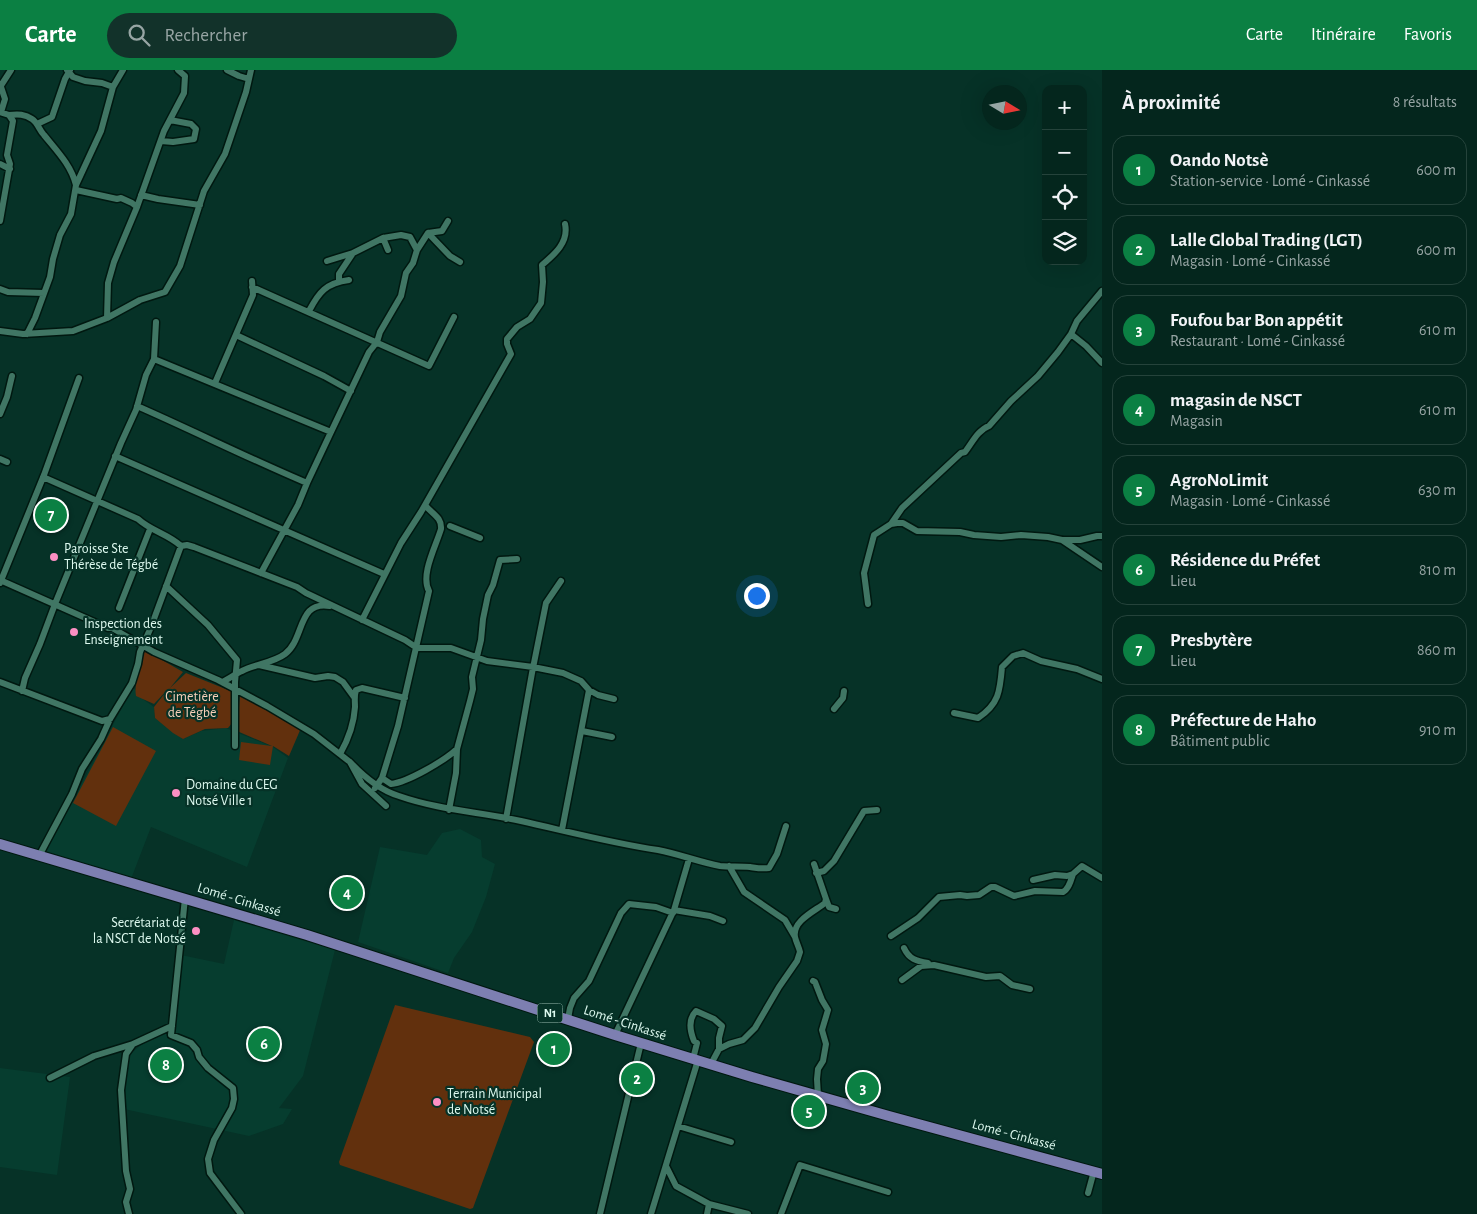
<!DOCTYPE html>
<html lang="fr">
<meta charset="utf-8">
<style>
body{margin:0;font-family:"Alegreya Sans",sans-serif;background:#12322a;color:#f1f3f6}
.controls{position:absolute;right:15px;top:15px;display:grid;overflow:hidden;border-radius:10px;box-shadow:0 5px 20px #0002}
.controls button{width:45px;height:45px;display:grid;place-items:center;padding:0;border:0;border-bottom:1px solid #25433b;background:#04261d;color:#f1f3f6;font:25px sans-serif}
.compass{position:absolute;left:982px;top:15px;width:45px;height:45px;border-radius:50%;background:#04261d;box-shadow:0 5px 20px #0002;rotate:100deg}
.you{position:absolute;left:756px;top:525px;width:18px;height:18px;margin:-12px;border:4px solid #fff;border-radius:50%;background:#1a73e8;box-shadow:0 0 0 8px #1a73e833}
.badge{display:grid;place-items:center;width:32px;height:32px;border-radius:50%;background:#0b8043;color:#fff;font-size:16px;font-weight:700}
.pin{position:absolute;translate:-50% -50%;border:2px solid #fff;box-shadow:0 1px 5px #0006}
.list{margin:0;padding:0;list-style:none}
h2{display:flex;justify-content:space-between;align-items:center;height:65px;margin:0;padding:0 20px;font-size:21px}
h2 small{font-size:16px;font-weight:400;color:#97a5a4}
.list li{display:grid;grid-template-columns:32px 1fr auto;gap:15px;align-items:center;box-sizing:border-box;height:70px;margin:0 10px 10px;padding:0 10px;border:1px solid #25433b;border-radius:15px}
.list b{display:block;font-size:19px;white-space:nowrap}
.list p{margin:0;font-size:16px;white-space:nowrap;color:#97a5a4}
.list em{font-size:16px;font-style:normal;color:#97a5a4}
.icon{flex:none;width:28px;height:28px;fill:none;stroke:currentColor;stroke-width:2;stroke-linecap:round;stroke-linejoin:round}
.map{position:relative;flex:none;width:1102px;height:1144px;overflow:hidden}
header{display:flex;align-items:center;gap:30px;box-sizing:border-box;height:70px;padding:0 25px;background:#0b8043;color:#fff}
header strong{font-size:24px}
nav{display:flex;gap:28px;margin-inline-start:auto;font-size:18px}
.search{width:350px;height:45px;background:#12322a;display:flex;align-items:center;gap:12px;box-sizing:border-box;padding:0 18px;border-radius:28px;color:#97a5a4;font-size:19px}
main{display:flex}
aside{flex:1;background:#04261d}
.map>svg:first-child{display:block}
</style>
<header>
<strong>Carte</strong>
<div class="search"><svg class="icon" aria-label="search" viewBox="0 0 24 24"><circle cx="10" cy="10" r="6"/><path d="M15 15l6 6"/></svg>Rechercher</div>
<nav><a>Carte</a><a>Itinéraire</a><a>Favoris</a></nav>
</header>
<main>
<div class="map">
<svg width="1102" height="1144" viewBox="0 0 1102 1144">
<rect width="100%" height="100%" fill="#063227"/>
<!-- built -->
<path fill="#063d2f" d="M133,617L144,630L154,637L155,648L183,669L201,661L226,658L273,677L288,688L247,797L151,757L131,809L46,781Z
M460,759L481,770L482,787L495,794L486,827L472,862L454,888L448,903L358,872L380,777L427,785L442,763Z
M234,850L335,880L303,1006L279,1038L292,1039L283,1054L249,1066L124,1039L123,1019L129,985L147,970L168,961L181,885L224,894Z
M0,998L70,1007L57,1105L0,1097Z"/>
<!-- green -->
<path fill="#62300d" d="M143,579L183,602L170,618L186,603L233,622V652L228,658L205,659L183,669L173,663L155,648L154,637L169,618L154,634L136,626C133,610 144,595 143,579Z
M240,625L301,658L289,686L273,676L270,695L239,690L241,672L272,676L237,661Z
M113,657L156,681L116,756L73,733Z
M395,935L530,967L534,972L473,1138L470,1139L340,1095L339,1092Z"/>
<g fill="none" stroke-linecap="round" stroke-linejoin="round">
<defs>
<path id="minor" d="M67,0L73,7L85,11L102,13L113,17
M227,0L239,6L249,9
M0,14L5,29L1,42
M0,17L11,0
M0,42L9,45L13,51L7,85L10,94L0,151
M9,45C18,44 25,44 32,49C38,53 39,60 44,65C57,81 71,95 76,115
M37,54L52,47L65,9L70,0
M161,71L173,72L194,69L196,59L191,54L170,50
M0,94L10,99
M76,120L117,129L121,128L132,133L137,137
M141,125L158,129L200,135
M428,163L450,186L460,192
M383,168L401,165L410,167L417,180
M327,191L353,183
M339,211V204L353,183L383,168L388,180
M252,217L429,296L454,247
M0,219L8,222L44,223
M309,241C319,222 326,213 349,210
M107,248L108,213L114,192L137,137L164,61L184,23L185,6L178,0
M0,261L23,264L73,261L107,248L140,230L165,222L180,196L204,121L225,84L246,22L251,0
M27,264L35,248L50,207L53,189L60,165L71,144L76,115L101,61L113,17L123,0
M1071,264L1086,276L1102,293
M236,265L324,306L351,321
M154,289L331,362L369,282L377,272L380,262L401,226L406,203L413,193L417,180L428,163L442,161L448,151
M215,313L253,225L252,211
M137,336C194,361 250,389 307,413L298,435L261,503
M0,344L7,327L12,306
M115,386L384,504
M0,389L7,392
M43,407L138,449C151,461 168,464 181,476L187,475L194,477L297,517L306,523L405,570L417,578H451L487,591L533,597L563,603L581,611L589,620L598,625L614,629
M307,413L331,362
M891,454L902,438L961,383L965,382C972,373 978,360 989,356L1011,331L1038,306L1058,282L1071,264L1077,251L1102,221
M450,456L480,468
M1063,470H1080L1097,466H1102
M0,510L108,558H112L154,582L218,610L267,636L314,664L350,692L362,714L386,736
M0,513L44,405L79,308
M166,516L208,555L237,590L235,612V676
M868,534L864,503L874,465L891,454L897,453H903L917,461L960,462L974,465L1001,467L1021,465L1048,467L1062,470L1102,497
M119,538L150,459
M362,550L401,473L421,442L511,284L507,274V269L517,257L530,249L541,233L543,212L542,195C555,184 569,172 565,154
M259,595L315,608L328,606L335,607L343,612L354,627
M0,612L89,646L102,651L110,649
M222,612C229,609 235,604 242,601C255,594 273,593 285,584C305,569 297,530 330,536
M22,621L25,608L40,574L55,534L121,373L136,340L146,305L154,289L156,252
M834,639L843,628L844,621
M954,643L978,648C999,634 1000,621 1002,597L1013,586L1023,583L1041,591L1077,599L1102,609
M582,661L612,667
M340,684C348,670 354,653 355,637C355,631 354,626 356,620L362,618L405,628
M350,692C364,707 379,720 399,726C439,740 480,742 521,751C566,761 611,773 658,780C679,784 699,792 720,796C730,797 740,796 750,797C757,798 761,799 769,798L777,784L786,756
M382,708L391,714C408,712 444,691 457,679
M375,718L382,708L398,656L429,521C420,505 436,476 441,459C442,447 432,444 425,435
M449,740L456,703L457,679L470,631L473,619L472,607L481,570L483,549L488,525L493,515L500,490L517,489
M506,749L532,603L546,533L561,511
M562,760L589,620
M39,786L72,724L82,699L101,669L110,649L132,613L138,594L140,582L151,557L181,476
M729,796L744,822L785,850L795,867
M816,803L824,801L834,791L864,741L877,740
M1033,810L1055,805L1067,806L1073,804L1082,796L1102,808
M185,828L171,965L191,973L197,980L199,987L208,998L233,1018L234,1029L232,1038L214,1070L208,1089L210,1103L241,1144
M826,829L829,837L836,839
M674,840L710,846L723,851
M891,866L918,848L939,827L960,825L967,826L979,825L991,817H995L1014,826L1035,821L1063,822C1069,819 1071,810 1073,804
M904,878C909,889 916,891 928,893
M902,910L921,896L934,895L986,907L1000,906L1012,915L1030,919
M813,911L815,912L822,930L828,940L822,960L826,974L823,991L818,999L817,1009L818,1026
M568,949L570,938L574,928L589,911L621,843L629,834L656,837L673,843
M615,965L674,840L689,789
M693,989L697,973L694,971C690,961 688,949 696,941L714,949L722,956L719,968V979
M711,994L719,979L729,974L743,970L755,958L779,917L797,891L800,882C799,877 796,872 795,867C792,851 815,841 825,833L826,829L814,794
M50,1008L94,986L133,974
M678,1056L731,1072
M666,1096L676,1116L709,1134L748,1144
M1088,1123L1094,1101
M129,1144L126,1132L130,1119L126,1101L121,1020L126,984L133,974L172,956
M600,1144L641,973
M651,1144L698,990
M707,1144L709,1134
M781,1144L800,1095L888,1122"/>
<path id="trunk" d="M0,774L307,865L615,965L752,1007L889,1046L1102,1104"/>
</defs>
<!-- minor casing -->
<use href="#minor" stroke="#001810" stroke-width="9"/>
<!-- trunk casing -->
<use href="#trunk" stroke="#001810" stroke-width="12"/>
<!-- minor -->
<use href="#minor" stroke="#407664" stroke-width="6"/>
<!-- trunk -->
<use href="#trunk" stroke="#7d7fb1" stroke-width="10"/>
</g>
<!-- markers -->
<g fill="#fc8fc3" stroke="#063227" stroke-width="2">
<circle cx="54" cy="487" r="5"/>
<circle cx="74" cy="562" r="5"/>
<circle cx="176" cy="723" r="5"/>
<circle cx="196" cy="861" r="5"/>
<circle cx="437" cy="1032" r="5"/>
</g>
<g text-anchor="middle" dominant-baseline="central" stroke-width="4.5" stroke-linejoin="round" paint-order="stroke">
<!-- shield labels -->
<rect fill="#063227" stroke="#9cbdb3" stroke-width="1" x="537.5" y="933.5" width="25" height="19" rx="4"/>
<g font-size="12" font-weight="bold" fill="#ddf9ef">
<text x="550" y="943">N1</text>
</g>
<!-- poi labels -->
<g font-size="14" fill="#ddf9ef" stroke="#063227" text-anchor="start">
<text x="64" y="479">Paroisse Ste<tspan x="64" dy="16">Thérèse de Tégbé</tspan></text>
<text x="84" y="554">Inspection des<tspan x="84" dy="16">Enseignement</tspan></text>
<text x="186" y="715">Domaine du CEG<tspan x="186" dy="16">Notsé Ville 1</tspan></text>
<text x="186" y="853" text-anchor="end">Secrétariat de<tspan x="186" dy="16">la NSCT de Notsé</tspan></text>
<text x="447" y="1024">Terrain Municipal<tspan x="447" dy="16">de Notsé</tspan></text>
</g>
<!-- park labels -->
<g font-size="14" fill="#f8d0b9" stroke="#063227">
<text x="192" y="627">Cimetière<tspan x="192" dy="16">de Tégbé</tspan></text>
</g>
<!-- street labels -->
<g font-size="14" fill="#ddf9ef" stroke="#063227">
<text transform="translate(239 830) rotate(17)">Lomé - Cinkassé</text>
<text transform="translate(625 953) rotate(18)">Lomé - Cinkassé</text>
<text transform="translate(1014 1065) rotate(15)">Lomé - Cinkassé</text>
</g>
</g>
</svg>
<div class="controls">
<button>+</button>
<button>−</button>
<button><svg class="icon" aria-label="locate" viewBox="0 0 24 24"><circle cx="12" cy="12" r="6"/><path d="M12 2v4M12 18v4M2 12h4M18 12h4"/></svg></button>
<button><svg class="icon" aria-label="layers" viewBox="0 0 24 24"><path d="M12 4l9 5-9 5-9-5zM3 14l9 5 9-5"/></svg></button>
</div>
<svg class="compass" viewBox="-18 -18 36 36"><path d="M0-13l5 13h-10z" fill="#e53935"/><path d="M0 13l5-13h-10z" fill="#97a5a4"/></svg>
<div class="you"></div>
<div class="pin badge" style="left:554px;top:979px">1</div>
<div class="pin badge" style="left:637px;top:1009px">2</div>
<div class="pin badge" style="left:863px;top:1018px">3</div>
<div class="pin badge" style="left:347px;top:823px">4</div>
<div class="pin badge" style="left:809px;top:1041px">5</div>
<div class="pin badge" style="left:264px;top:974px">6</div>
<div class="pin badge" style="left:51px;top:445px">7</div>
<div class="pin badge" style="left:166px;top:995px">8</div>
</div>
<aside>
<h2>À proximité<small>8 résultats</small></h2>
<ul class="list">
<li><span class="badge">1</span><div><b>Oando Notsè</b><p>Station-service · Lomé - Cinkassé</p></div><em>600 m</em></li>
<li><span class="badge">2</span><div><b>Lalle Global Trading (LGT)</b><p>Magasin · Lomé - Cinkassé</p></div><em>600 m</em></li>
<li><span class="badge">3</span><div><b>Foufou bar Bon appétit</b><p>Restaurant · Lomé - Cinkassé</p></div><em>610 m</em></li>
<li><span class="badge">4</span><div><b>magasin de NSCT</b><p>Magasin</p></div><em>610 m</em></li>
<li><span class="badge">5</span><div><b>AgroNoLimit</b><p>Magasin · Lomé - Cinkassé</p></div><em>630 m</em></li>
<li><span class="badge">6</span><div><b>Résidence du Préfet</b><p>Lieu</p></div><em>810 m</em></li>
<li><span class="badge">7</span><div><b>Presbytère</b><p>Lieu</p></div><em>860 m</em></li>
<li><span class="badge">8</span><div><b>Préfecture de Haho</b><p>Bâtiment public</p></div><em>910 m</em></li>
</ul>
</aside>
</main>
